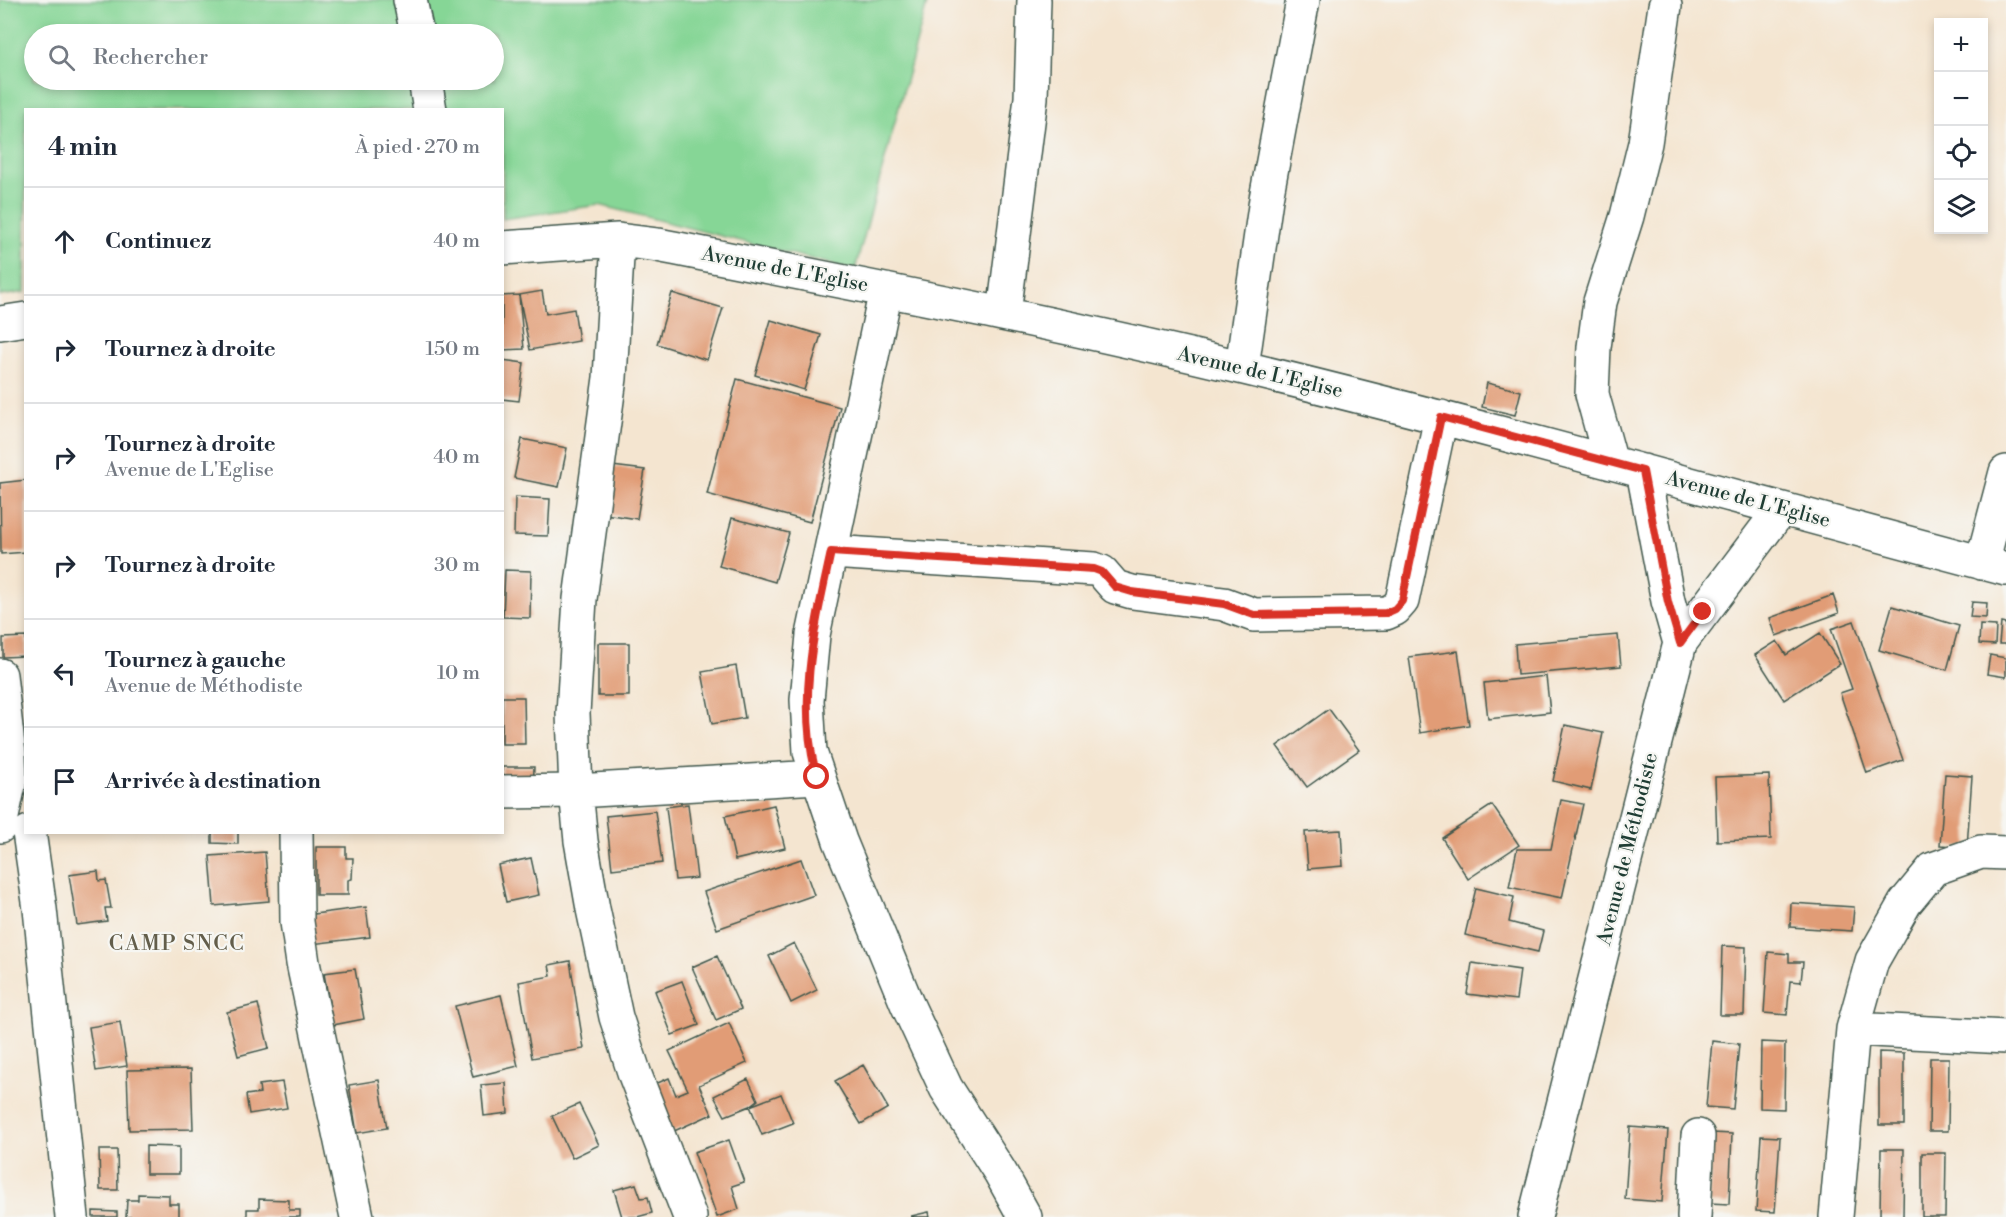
<!DOCTYPE html>
<html lang="fr">
<meta charset="utf-8">
<style>
body{margin:0;font-family:"Libre Bodoni",serif;background:#f6f6f7;color:#1f2937}
.controls{position:absolute;right:18px;top:18px;display:grid;overflow:hidden;border-radius:0px;box-shadow:0 3px 9px #0003}
.controls button{width:54px;height:54px;display:grid;place-items:center;padding:0;border:0;border-bottom:2px solid #e0e1e3;background:#fff;color:#1f2937;font:30px sans-serif}
.stop{position:absolute;width:18px;height:18px;margin:-14px;border:4px solid #d93025;border-radius:50%;background:#fff}
.stop.end{background:#d93025;border-color:#fff;box-shadow:0 2px 6px #0008}
.list{margin:0;padding:0;list-style:none}
h2{display:flex;justify-content:space-between;align-items:center;height:78px;margin:0;padding:0 24px;font-size:26px}
h2 small{font-size:20px;font-weight:400;color:#747a83}
.list li{display:grid;grid-template-columns:39px 1fr auto;gap:18px;align-items:center;box-sizing:border-box;height:108px;padding:0 24px;border-top:2px solid #e0e1e3}
.list b{display:block;font-size:22px;white-space:nowrap}
.list p{margin:0;font-size:20px;white-space:nowrap;color:#747a83}
.list em{font-size:20px;font-style:normal;color:#747a83}
.icon{flex:none;width:33px;height:33px;fill:none;stroke:currentColor;stroke-width:2;stroke-linecap:round;stroke-linejoin:round}
.map{position:relative;flex:none;width:2006px;height:1217px;overflow:hidden}
.search{position:absolute;background:#fff;box-shadow:0 3px 9px #0003;left:24px;top:24px;width:480px;height:66px;display:flex;align-items:center;gap:15px;box-sizing:border-box;padding:0 21px;border-radius:33px;color:#747a83;font-size:22px}
.panel{position:absolute;background:#fff;box-shadow:0 3px 9px #0003;left:24px;top:108px;width:480px;height:726px;border-radius:0px}
.map>svg:first-child{display:block}
</style>
<div class="map">
<svg width="2006" height="1217" viewBox="0 0 2006 1217">
<rect width="100%" height="100%" fill="#f6f6f2"/>
<filter id="ink" filterUnits="userSpaceOnUse"><feTurbulence type="fractalNoise" baseFrequency=".0167" numOctaves="2"/><feDisplacementMap in="SourceGraphic" scale="12" xChannelSelector="R" yChannelSelector="G"/><feConvolveMatrix kernelMatrix="1 2 1 2 8 2 1 2 1" color-interpolation-filters="sRGB"/></filter>
<filter id="wash" filterUnits="userSpaceOnUse"><feTurbulence type="fractalNoise" baseFrequency=".008" numOctaves="4" result="noise"/><feDisplacementMap in="SourceGraphic" scale="24" xChannelSelector="R" yChannelSelector="G"/><feGaussianBlur stdDeviation="1.35" result="paint"/><feColorMatrix in="noise" values="0 0 0 0 0 0 0 0 0 0 0 0 0 0 0 0 0 1.4 0 .05"/><feComposite in="paint" operator="in"/></filter>
<g filter="url(#wash)">
<rect width="100%" height="100%" fill="#f4e5d0"/>
<!-- green -->
<path fill="#86d696" stroke="#528a65" stroke-width="1.5" fill-rule="evenodd" d="M0,0H928L855,270L599,205L503,219L502,110H26L25,292L0,296ZM34,34H494V80H34Z"/>
<g id="blocks">
<!-- building -->
<path fill="#e19c76" d="M542,291L546,314L574,309L579,341L530,350L519,295Z
M672,293L723,308L707,360L657,344Z
M519,295L524,349L502,350V296Z
M771,320L821,335L804,390L755,375Z
M502,360L524,363L519,401L502,399Z
M737,379L840,407L810,522L707,494Z
M1487,383L1521,391L1515,415L1482,407Z
M522,439L567,448L559,487L514,478Z
M612,466L645,470L637,519L605,514Z
M26,480V552L1,554L0,483Z
M515,497L550,499L548,536L514,535Z
M732,518L789,533L775,582L719,566Z
M505,570L531,571L530,618L503,617Z
M1833,595L1839,613L1776,636L1770,618Z
M1972,602L1987,603L1986,618L1970,617Z
M1892,606L1959,626L1947,670L1879,650Z
M1854,621L1903,760L1867,773L1840,693L1852,689L1831,629Z
M2001,623L2006,624V644H1999Z
M1980,625L1996,626L1995,645L1979,644Z
M1820,633L1840,664L1784,700L1755,655L1777,641L1786,655Z
M1618,635L1621,666L1517,675L1515,644Z
M26,637V656L3,657V638Z
M598,643H629V696H598Z
M1458,651L1469,725L1420,733L1409,657Z
M1990,655L2006,658V677L1987,674Z
M736,666L745,718L712,724L702,672Z
M1546,676L1550,712L1488,719L1484,683Z
M502,697H524L525,744H502Z
M1329,709L1359,750L1307,787L1277,746Z
M1565,725L1603,733L1591,790L1553,781Z
M502,767H534L533,791H502Z
M1945,774L1972,776L1967,847L1940,845Z
M1769,775L1771,839L1717,841L1715,777Z
M1561,800L1583,804L1562,898L1509,887L1517,849H1551Z
M688,804L697,878L675,880L666,807Z
M774,805L785,848L735,860L725,816Z
M1492,805L1519,845L1468,879L1442,838Z
M655,811L662,863L612,869L606,816Z
M1341,830L1343,866L1308,869L1305,832Z
M212,832H238V844L212,843Z
M316,847H346V858H353L352,879L348,880V895H316Z
M265,852L269,901L214,906L210,856Z
M531,858L539,895L506,902L498,865Z
M801,859L814,895L717,929L704,892Z
M98,871L99,881L106,880L111,908H105L107,921L77,925L69,875Z
M1476,888L1514,897L1509,922L1543,931L1538,952L1465,935Z
M1791,903L1854,907L1852,931L1790,927Z
M366,907L370,937L311,944L307,915Z
M794,943L817,990L791,1003L769,956Z
M1722,946L1746,947L1744,1015H1720Z
M1768,952L1789,954V962H1803L1801,982L1790,981L1787,1015L1764,1013Z
M717,956L741,1009L716,1020L692,967Z
M570,961L584,1049L532,1058L519,982L551,976L549,965Z
M1472,963L1520,970L1516,1000L1467,994Z
M355,969L364,1019L333,1025L324,973Z
M682,981L699,1025L672,1035L655,991Z
M501,995L518,1066L473,1077L455,1006Z
M258,1004L269,1048L238,1056L227,1012Z
M120,1022L127,1066L96,1071L89,1027Z
M729,1023L747,1063L699,1085L712,1114L672,1132L651,1086L669,1078L676,1095L688,1090L669,1051Z
M1712,1041L1739,1044L1733,1109L1706,1107Z
M1761,1042L1785,1043L1784,1109L1760,1108Z
M1879,1052L1904,1053V1125H1879Z
M1930,1058H1949L1948,1131H1929Z
M863,1065L888,1108L861,1124L835,1081Z
M191,1069L193,1129L129,1130L127,1070Z
M748,1079L758,1100L750,1106L781,1094L793,1123L762,1135L750,1106L725,1116L714,1096Z
M379,1080L387,1128L357,1133L349,1085Z
M282,1082L287,1108L249,1114L246,1095L260,1093L259,1085Z
M506,1083L508,1113L484,1116L481,1085Z
M579,1104L599,1145L572,1158L552,1116Z
M1630,1127L1668,1130L1662,1202L1625,1199Z
M1712,1133L1732,1134L1729,1204L1709,1203Z
M1761,1136L1780,1137L1775,1212L1756,1211Z
M729,1140L744,1182L732,1186L739,1209L717,1217L694,1152Z
M146,1146L179,1147V1174H146Z
M1881,1149H1904L1903,1217H1880Z
M99,1150H117L118,1190H100Z
M1922,1153H1946L1945,1217H1922Z
M636,1184L641,1198L648,1197L652,1213L637,1217H622L614,1190Z
M138,1194L169,1195V1204H179V1217H126L127,1200H138Z
M259,1199L289,1200V1210H300V1217H247V1209H259Z
M93,1211L117,1212V1217H93Z
M929,1212L930,1217H911V1216Z"/>
</g>
</g>
<g filter="url(#ink)">
<use href="#blocks" fill-opacity="0" stroke="#3f564b" stroke-width="1.5"/>
<g fill="none" stroke-linecap="round" stroke-linejoin="round">
<defs>
<path id="minor" d="M410,0L417,34
M425,80L430,110
M618,240L610,378L580,599L573,713L576,791L581,841L593,909L616,1017L635,1075L690,1217
M502,248L618,240L658,245C854,284 1050,321 1244,368C1500,430 1752,502 2006,569
M886,290L813,635L807,700L810,752L840,841L907,1004L946,1088L1000,1172L1025,1217
M1004,314L1031,98L1034,0
M0,323L26,319
M1242,367L1266,199L1303,0
M1611,463L1592,394L1594,347L1600,302L1627,216L1645,143L1665,6
M1643,471L1668,601L1680,643
M831,552L1094,569L1102,572L1115,587L1132,592L1224,604L1254,615L1386,613L1395,609L1402,601L1441,417
M1982,563L2006,472
M0,675L9,754L10,780L0,826
M502,792L576,791L817,777
M29,832L40,909L72,1217
M296,832L297,922L303,963L357,1217
M1853,1029L2006,1037
M1535,1217L1680,643L1781,509
M1694,1217L1698,1136
M1836,1217L1853,1029L1872,961L1905,903L1933,869L1981,852L2006,853"/>
</defs>
<!-- minor casing -->
<use href="#minor" stroke="#3f564b" stroke-width="36"/>
<!-- minor -->
<use href="#minor" stroke="#fff" stroke-width="33"/>
</g>
</g>
<g fill="none" stroke-linecap="round" stroke-linejoin="round" filter="url(#ink)">
<!-- route -->
<path stroke="#d93025" stroke-width="8" d="M817,777C796,702 815,626 831,552L1094,569L1102,572L1115,587L1132,592L1224,604L1254,615L1386,613L1395,609L1402,601L1441,417L1643,471L1668,602L1680,643L1703,612"/>
</g>
<g text-anchor="middle" dominant-baseline="central" stroke-width="4.5" stroke-linejoin="round" paint-order="stroke">
<!-- street labels -->
<g font-size="20" fill="#1f3d34" stroke="#f6f6f2">
<text transform="translate(785 270) rotate(11)">Avenue de L'Eglise</text>
<text transform="translate(1260 373) rotate(13)">Avenue de L'Eglise</text>
<text transform="translate(1748 500) rotate(15)">Avenue de L'Eglise</text>
<text transform="translate(1628 849) rotate(-76)">Avenue de Méthodiste</text>
</g>
<!-- neighbourhood labels -->
<g font-size="21" letter-spacing="1.5" fill="#635e4b" stroke="#f6f6f2">
<text x="177" y="944">CAMP SNCC</text>
</g>
</g>
</svg>
<div class="controls">
<button>+</button>
<button>−</button>
<button><svg class="icon" aria-label="locate" viewBox="0 0 24 24"><circle cx="12" cy="12" r="6"/><path d="M12 2v4M12 18v4M2 12h4M18 12h4"/></svg></button>
<button><svg class="icon" aria-label="layers" viewBox="0 0 24 24"><path d="M12 4l9 5-9 5-9-5zM3 14l9 5 9-5"/></svg></button>
</div>
<div class="stop" style="left:817px;top:777px"></div>
<div class="stop end" style="left:1703px;top:612px"></div>
<div class="search"><svg class="icon" aria-label="search" viewBox="0 0 24 24"><circle cx="10" cy="10" r="6"/><path d="M15 15l6 6"/></svg>Rechercher</div>
<section class="panel">
<h2>4 min<small>À pied · 270 m</small></h2>
<ul class="list">
<li><svg class="icon" aria-label="ahead" viewBox="0 0 24 24"><path d="M12 20V5M6 11l6-6 6 6"/></svg><div><b>Continuez</b></div><em>40 m</em></li>
<li><svg class="icon" aria-label="right" viewBox="0 0 24 24"><path d="M7 20v-9h11M14 6l5 5-5 5"/></svg><div><b>Tournez à droite</b></div><em>150 m</em></li>
<li><svg class="icon" aria-label="right" viewBox="0 0 24 24"><path d="M7 20v-9h11M14 6l5 5-5 5"/></svg><div><b>Tournez à droite</b><p>Avenue de L'Eglise</p></div><em>40 m</em></li>
<li><svg class="icon" aria-label="right" viewBox="0 0 24 24"><path d="M7 20v-9h11M14 6l5 5-5 5"/></svg><div><b>Tournez à droite</b></div><em>30 m</em></li>
<li><svg class="icon" aria-label="left" viewBox="0 0 24 24"><path d="M17 20v-9H6M10 6l-5 5 5 5"/></svg><div><b>Tournez à gauche</b><p>Avenue de Méthodiste</p></div><em>10 m</em></li>
<li><svg class="icon" aria-label="arrive" viewBox="0 0 24 24"><path d="M6 21V4h12l-3 4 3 4H6"/></svg><div><b>Arrivée à destination</b></div></li>
</ul>
</section>
</div>
